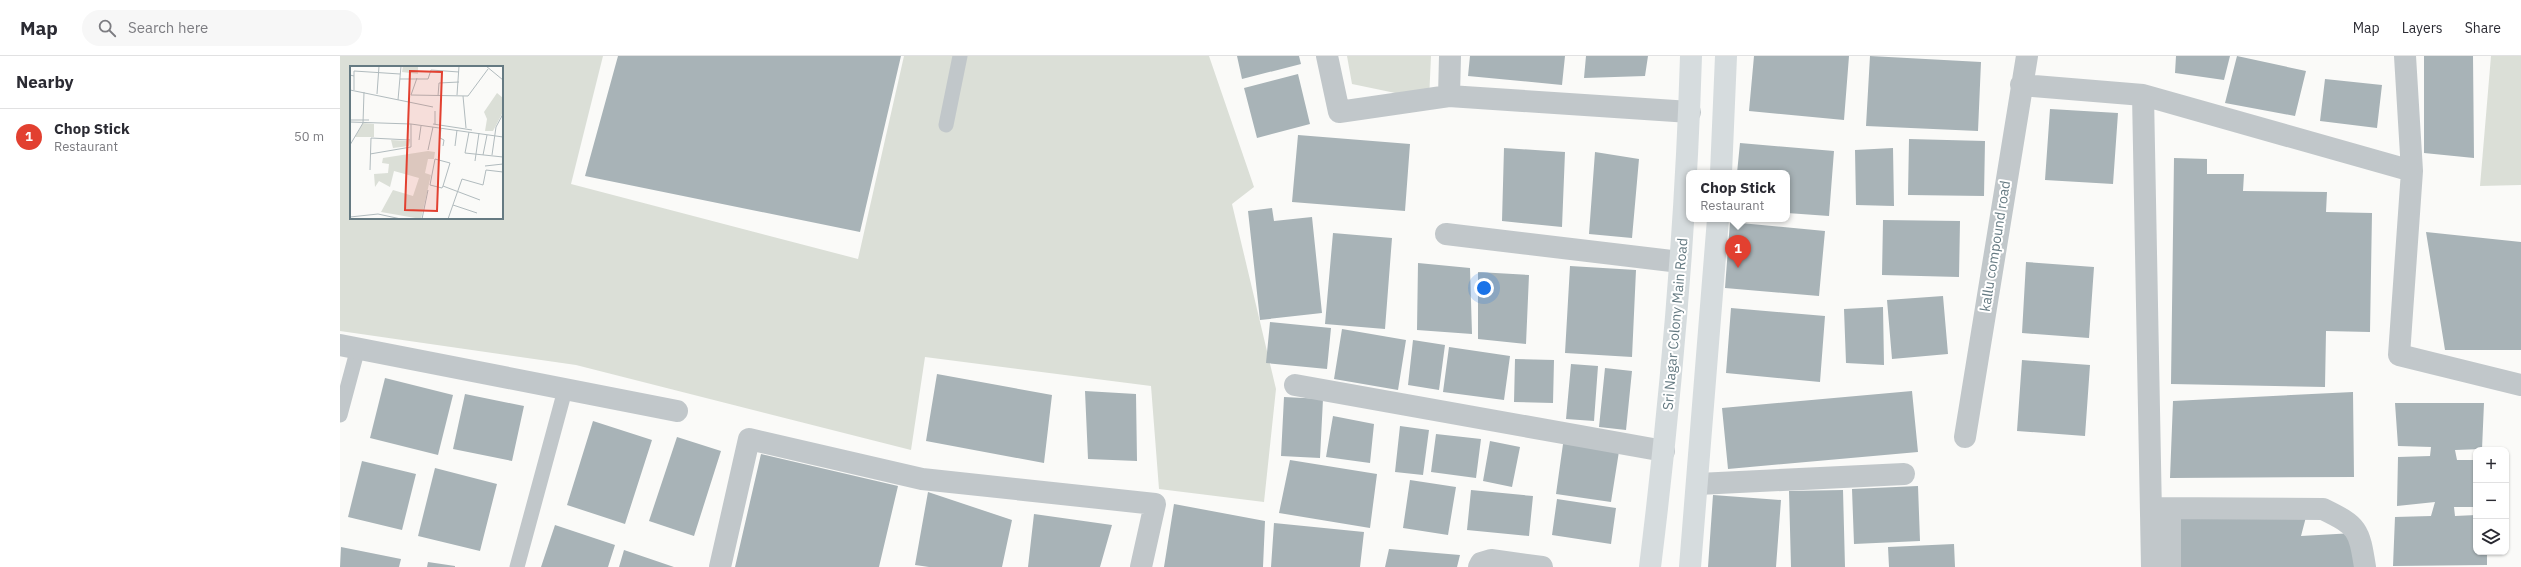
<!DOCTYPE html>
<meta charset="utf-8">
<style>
body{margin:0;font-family:"IBM Plex Sans",sans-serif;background:#f7f7f7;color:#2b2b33}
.controls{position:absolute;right:12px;bottom:12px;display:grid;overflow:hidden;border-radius:8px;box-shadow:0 1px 3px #0004}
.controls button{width:36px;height:36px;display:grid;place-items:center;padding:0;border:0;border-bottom:1px solid #e1e1e2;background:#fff;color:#2b2b33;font:20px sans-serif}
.you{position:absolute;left:1144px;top:232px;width:14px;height:14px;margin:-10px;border:3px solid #fff;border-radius:50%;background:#1a73e8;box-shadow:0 0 0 6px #1a73e833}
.badge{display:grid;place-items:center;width:26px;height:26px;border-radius:50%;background:#e24030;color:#fff;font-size:13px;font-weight:700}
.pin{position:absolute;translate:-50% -33px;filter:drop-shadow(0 1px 2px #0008)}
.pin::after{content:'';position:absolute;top:21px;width:14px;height:12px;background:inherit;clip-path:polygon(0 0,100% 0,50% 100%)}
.popup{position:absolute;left:1346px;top:114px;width:104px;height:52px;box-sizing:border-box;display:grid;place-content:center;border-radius:8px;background:#fff;filter:drop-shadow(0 1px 3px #0005);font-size:13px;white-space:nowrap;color:#7c7c81}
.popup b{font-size:15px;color:#2b2b33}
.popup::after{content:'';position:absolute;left:50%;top:100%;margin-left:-8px;border:8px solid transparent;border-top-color:#fff}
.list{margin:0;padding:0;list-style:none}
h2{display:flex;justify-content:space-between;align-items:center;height:52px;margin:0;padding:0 16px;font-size:17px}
h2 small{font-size:13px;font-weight:400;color:#7c7c81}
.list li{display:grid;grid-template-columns:26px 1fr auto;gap:12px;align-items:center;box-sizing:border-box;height:56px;padding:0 16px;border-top:1px solid #e1e1e2}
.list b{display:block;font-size:15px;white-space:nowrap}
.list p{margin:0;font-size:13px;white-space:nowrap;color:#7c7c81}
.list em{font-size:13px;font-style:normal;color:#7c7c81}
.icon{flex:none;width:22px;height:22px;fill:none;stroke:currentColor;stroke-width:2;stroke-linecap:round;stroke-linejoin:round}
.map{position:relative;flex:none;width:2181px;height:511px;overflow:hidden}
header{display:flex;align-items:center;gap:24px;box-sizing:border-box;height:56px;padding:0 20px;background:#fff;border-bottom:1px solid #e1e1e2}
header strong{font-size:19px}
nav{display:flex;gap:22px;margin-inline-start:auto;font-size:14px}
.search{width:280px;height:36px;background:#f7f7f7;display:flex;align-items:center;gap:10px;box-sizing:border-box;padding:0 14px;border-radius:22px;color:#7c7c81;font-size:15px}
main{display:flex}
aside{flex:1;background:#fff}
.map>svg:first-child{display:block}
</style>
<header>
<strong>Map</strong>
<div class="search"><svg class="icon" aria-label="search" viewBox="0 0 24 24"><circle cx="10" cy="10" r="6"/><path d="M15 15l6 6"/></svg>Search here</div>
<nav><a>Map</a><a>Layers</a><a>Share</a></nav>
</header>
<main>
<aside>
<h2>Nearby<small></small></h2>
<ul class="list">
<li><span class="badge">1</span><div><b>Chop Stick</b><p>Restaurant</p></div><em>50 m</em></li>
</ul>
</aside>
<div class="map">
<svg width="2181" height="511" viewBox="0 0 2181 511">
<rect width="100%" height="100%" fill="#fafaf8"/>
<!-- green -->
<path fill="#dbdfd7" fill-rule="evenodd" d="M0,0H263L231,128L518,203L564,0H869L914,131L892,148L936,333L924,446L819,433L811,330L585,301L571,394L236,309L0,275ZM11,11H162V162H11Z
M1007,0H1091L1089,44L1012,28Z
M2151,0H2181V129L2140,130Z"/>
<!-- building -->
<path fill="#a8b3b7" d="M278,0H561L520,176L245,120Z
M897,0H959L961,8L902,23Z
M1130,0H1225L1222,29L1128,20Z
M1246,0H1308L1305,20L1244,22Z
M1414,0H1509L1504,64L1409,55Z
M1530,0L1641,6L1638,75L1526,70Z
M1836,0H1890L1884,24L1835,17Z
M1897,0L1966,15L1955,60L1885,47Z
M2084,0H2133L2134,102L2084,97Z
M958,18L970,68L917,82L904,32Z
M1985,23L2042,29L2037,72L1980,65Z
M1710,53L1778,57L1773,128L1705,124Z
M958,79L1070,88L1065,155L952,146Z
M1569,83L1645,85L1644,140L1568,139Z
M1400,87L1494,95L1489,160L1447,157V117H1397Z
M1164,92L1225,96L1222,171L1162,165Z
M1553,92L1554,150L1516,149L1515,94Z
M1255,96L1299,103L1292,182L1249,178Z
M1834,102L1867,103V118H1904L1903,135L1987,136L1986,156L2032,157L2030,276L1986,275L1985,331L1831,328Z
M932,152L934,165L972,161L982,257L920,264L908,155Z
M1543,164L1620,165L1619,221L1542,219Z
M1390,166L1485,175L1479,240L1385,232Z
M2086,176L2181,186V294H2105Z
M993,177L1052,182L1045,273L985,268Z
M1686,206L1754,211L1749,282L1682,277Z
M1078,207L1130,212L1132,278L1077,274Z
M1230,210L1296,214L1292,301L1225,297Z
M1138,216L1189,219L1186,288L1138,283Z
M1603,240L1608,298L1552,303L1547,244Z
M1543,251L1544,309L1506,307L1504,253Z
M1391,252L1485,260L1480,326L1386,317Z
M930,266L991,272L987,313L926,307Z
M1002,273L1066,284L1058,334L994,323Z
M1073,284L1105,289L1099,334L1068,329Z
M1109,291L1170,300L1164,344L1103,336Z
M1175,303L1214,304L1213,347L1174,346Z
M1682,304L1750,309L1745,380L1677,375Z
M1231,308L1258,310L1254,365L1226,363Z
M1265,312L1292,315L1286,374L1259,371Z
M597,318L712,339L704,407L586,385Z
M45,322L113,339L98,399L30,382Z
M745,335L796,338L797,405L748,403Z
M1572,335L1578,396L1388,413L1382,352Z
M2013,336L2014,421L1830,422L1833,345Z
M125,338L184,350L172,405L113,393Z
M944,341L983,343L980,402L941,400Z
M2055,347H2144L2142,393L2115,394L2117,404H2136V451H2114L2115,460L2136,459V496H2147V509L2053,510L2055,461L2091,460L2095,446L2057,450L2058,401L2090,400L2091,391L2058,390Z
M993,360L1034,368L1030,407L986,401Z
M253,365L312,384L285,468L227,449Z
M1060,370L1089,374L1083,419L1055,416Z
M1096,378L1141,383L1136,422L1091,416Z
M337,381L381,395L354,480L309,465Z
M1224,381L1280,389L1271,446L1216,438Z
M1150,385L1180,391L1172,431L1143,425Z
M421,398L558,430L539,511H395Z
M950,404L1037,418L1030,472L939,457Z
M22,405L76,418L62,474L8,461Z
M95,412L157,428L140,495L78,480Z
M1070,424L1116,431L1108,479L1063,472Z
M1578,430L1580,485L1514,488L1512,433Z
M1131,434L1193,440L1189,480L1127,474Z
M1503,434L1505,511H1451L1449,435Z
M588,436L672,464L662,511H589L575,509Z
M1373,439L1441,444L1436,511H1368Z
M1217,443L1276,452L1271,488L1212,479Z
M834,448L925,465L923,511H824Z
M1836,456L1966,461L1961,480L2014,477L2016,511H1837Z
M694,458L772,469L760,511H688Z
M934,467L1024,476L1020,511H931Z
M215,469L275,489L268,511H201Z
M1614,488L1615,511H1549L1548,491Z
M1,491L61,503L59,511H0Z
M1049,493L1120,499L1117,511H1045Z
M284,494L334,511H279Z
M88,506L115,510V511H87Z"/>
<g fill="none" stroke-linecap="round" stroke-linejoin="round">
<!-- lane -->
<path stroke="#c1c7ca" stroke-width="15" d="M606,69L620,0
M0,359L18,292
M177,511L225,334"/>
<!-- street -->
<path stroke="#c1c7ca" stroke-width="22" d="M987,0L999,56L1109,40L1350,56
M2065,0L2072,115L2059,299L2181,329
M1681,29L1803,39
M1109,40L1110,0
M1106,178L1340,206
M0,289L337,355
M955,329L1324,395
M1625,381L1687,0
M1358,428L1564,418
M1811,452L1983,453C2018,470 2019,473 2025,511
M1830,453V511
M380,511L409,383L582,423L815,448L801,511
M1139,511L1141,507L1151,504L1202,511
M1812,511L1803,39L2072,115"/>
<!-- secondary -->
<path stroke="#d6dcde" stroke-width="22" d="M1381,117L1386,0
M1310,511C1331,341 1346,171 1351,0
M1350,511L1378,163"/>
</g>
<g text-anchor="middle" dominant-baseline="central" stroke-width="4" stroke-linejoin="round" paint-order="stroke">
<!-- street labels -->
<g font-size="14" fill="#657a82" stroke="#fff">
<text transform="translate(1655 190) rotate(-81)">kallu compound road</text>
<text transform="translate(1335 268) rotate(-85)">Sri Nagar Colony Main Road</text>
</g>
</g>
<!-- overview -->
<g transform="translate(10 10)">
<rect width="153" height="153" fill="#fafaf8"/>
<path d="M53,0L68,1V8L52,6ZM147,27L153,32V46L143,65H135L137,53L134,46ZM13,57L24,58V71H5ZM41,74L60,75L59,80L43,82ZM78,85L85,86L84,93H78L75,107L81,109L71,153L31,146L43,124L63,130L69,112L44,105L40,121L29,115L25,121L24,108L38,107L39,98L32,97L33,92Z" fill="#dbdfd7"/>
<path fill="none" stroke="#b1bbbe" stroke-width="1" d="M136,0L153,14M0,9L4,10V5L50,8M67,12L61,29L118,30L138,3M50,13H78L81,4L109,6M0,24L83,41M4,24V10M27,28L29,0M107,29L109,0M88,30L89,17L109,16M113,30L116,62M48,34L51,0M85,45V58M0,54H19M0,56L61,58L153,71M83,58L122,64M91,62L90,72L94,74L93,80M119,66L115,87L153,91M69,74L71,60M0,79L13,57L14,26M105,80L107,64M78,84L83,61M20,88L61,81V58M133,89L137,69M142,89L146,61L153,48M125,95L129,67M135,100L153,98M20,104L21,72L60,74M93,120L92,122L80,119L85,93L100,97L93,120L130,134M103,139L127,147M0,151L28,148L51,153M14,153H35M72,153L78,124M98,153L112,113L133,119L136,104L153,106"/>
<path fill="#e24030" fill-opacity="0.15" stroke="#e24030" stroke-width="2" d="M60,5L92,6L87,145L55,144Z"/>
<rect width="153" height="153" fill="none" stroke="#657a82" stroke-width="2"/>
</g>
</svg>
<div class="controls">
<button>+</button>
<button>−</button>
<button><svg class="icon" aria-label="layers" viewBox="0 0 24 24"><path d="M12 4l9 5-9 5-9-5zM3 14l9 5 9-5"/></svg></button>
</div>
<div class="you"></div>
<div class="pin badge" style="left:1398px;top:212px">1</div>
<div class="popup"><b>Chop Stick</b>Restaurant</div>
</div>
</main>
